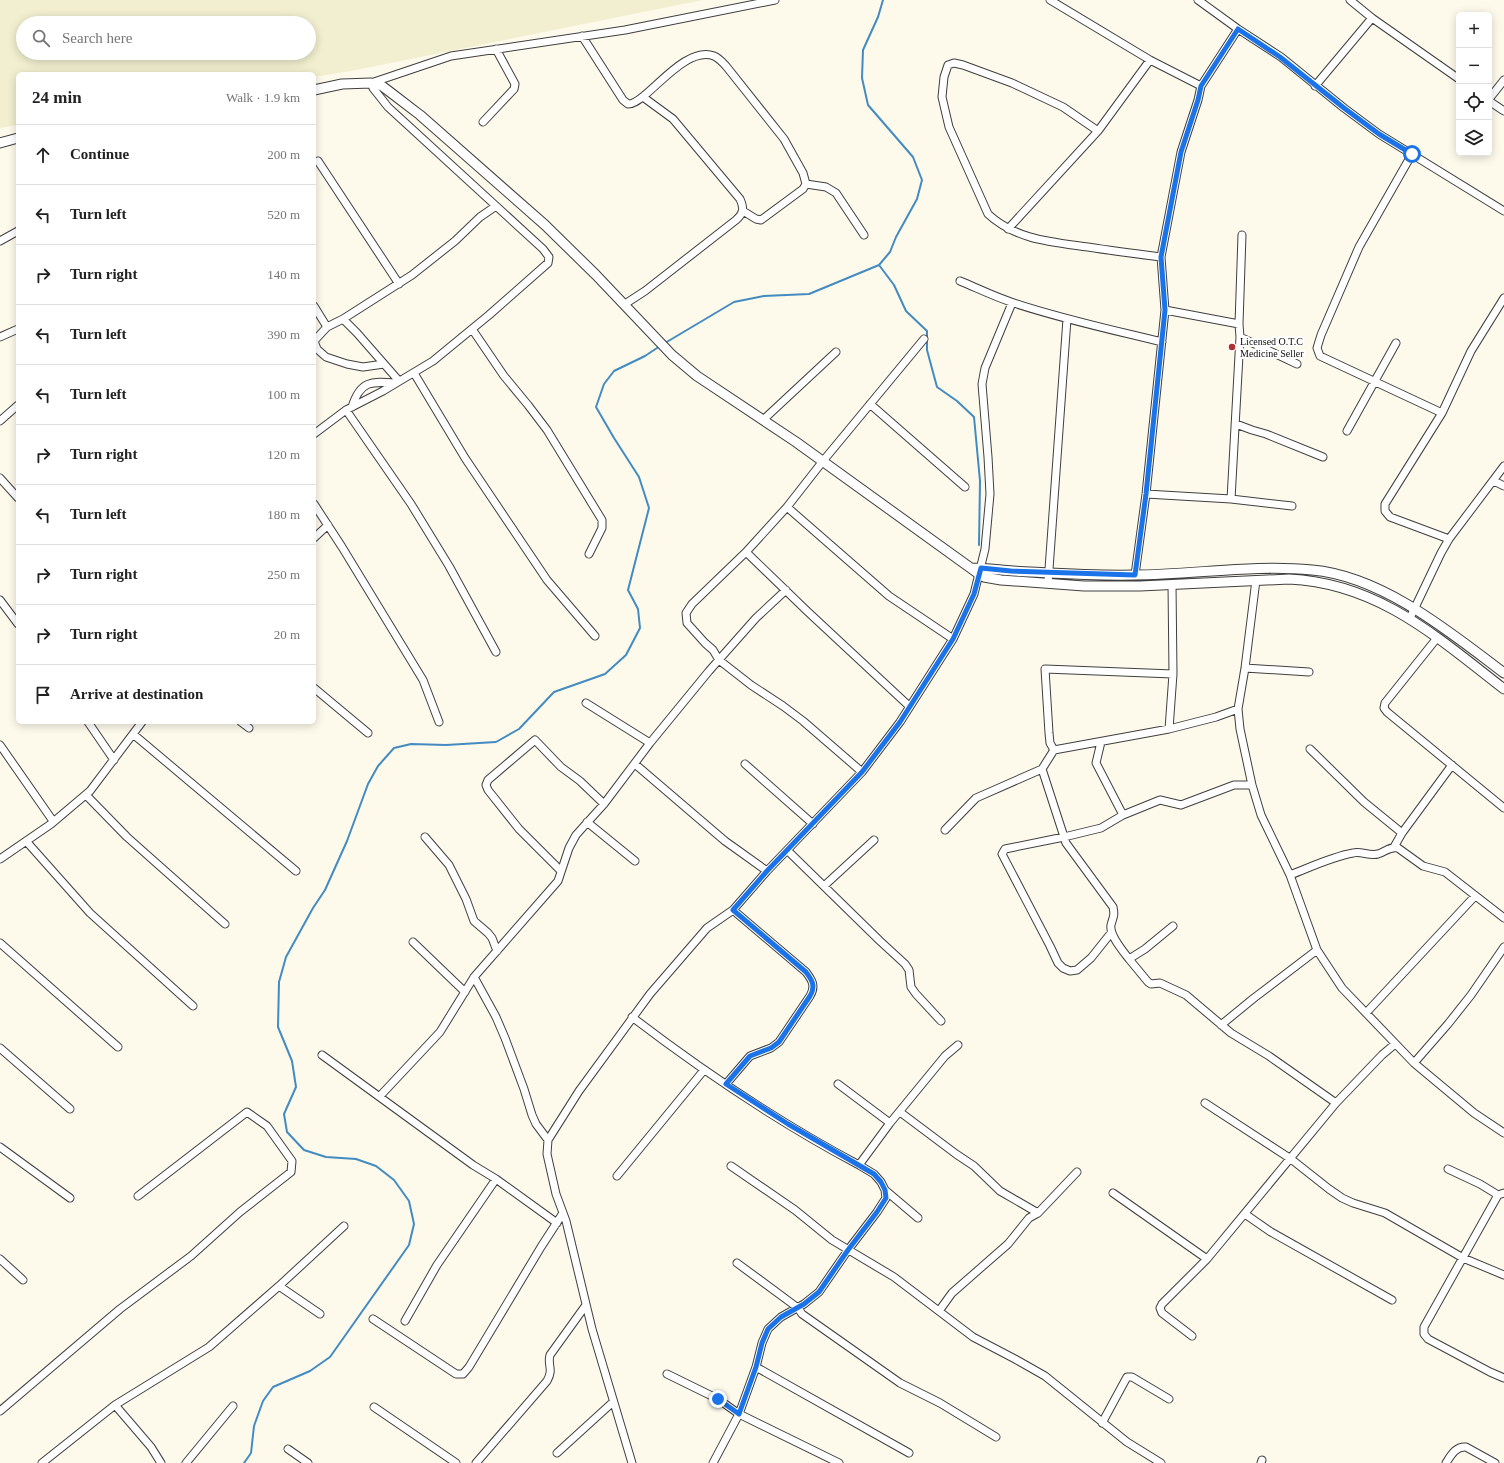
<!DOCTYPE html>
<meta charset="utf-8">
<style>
body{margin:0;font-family:Georgia,serif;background:#f6f6f6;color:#222}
.controls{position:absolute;right:12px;top:12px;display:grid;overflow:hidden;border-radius:6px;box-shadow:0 2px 10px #0003}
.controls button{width:36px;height:36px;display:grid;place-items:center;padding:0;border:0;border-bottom:1px solid #e0e0e0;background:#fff;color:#222;font:20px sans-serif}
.stop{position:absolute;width:12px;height:12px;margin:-9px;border:3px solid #1a73e8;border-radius:50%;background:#fff}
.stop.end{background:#1a73e8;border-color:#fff;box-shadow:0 1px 4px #0008}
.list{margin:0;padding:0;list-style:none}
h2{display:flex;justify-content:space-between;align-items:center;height:52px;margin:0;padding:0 16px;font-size:17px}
h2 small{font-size:13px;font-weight:400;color:#767676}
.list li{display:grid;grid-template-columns:26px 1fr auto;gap:12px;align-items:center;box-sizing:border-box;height:60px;padding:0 16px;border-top:1px solid #e0e0e0}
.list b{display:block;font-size:15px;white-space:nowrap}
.list em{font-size:13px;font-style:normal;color:#767676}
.icon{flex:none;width:22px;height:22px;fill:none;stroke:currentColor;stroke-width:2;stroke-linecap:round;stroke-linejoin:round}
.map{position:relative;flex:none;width:1504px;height:1463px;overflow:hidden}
.search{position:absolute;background:#fff;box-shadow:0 2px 10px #0003;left:16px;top:16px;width:300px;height:44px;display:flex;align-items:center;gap:10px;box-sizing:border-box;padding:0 14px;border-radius:22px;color:#767676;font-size:15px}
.panel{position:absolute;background:#fff;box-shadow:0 2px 10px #0003;left:16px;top:72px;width:300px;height:652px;border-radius:6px}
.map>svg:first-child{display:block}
</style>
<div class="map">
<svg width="1504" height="1463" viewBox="0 0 1504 1463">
<rect width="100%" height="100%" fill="#fdfaec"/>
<!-- farmland -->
<path fill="#f1efcf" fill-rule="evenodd" d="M0,0H703L351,71L314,77V74H18V125L0,128ZM23,23H309V53H23Z"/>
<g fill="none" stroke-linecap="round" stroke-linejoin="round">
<!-- stream -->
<path stroke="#438bc0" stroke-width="2" d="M879,265L894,285L906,311L927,331V350L937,387L957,401L974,417L980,481L979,545
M665,343L734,302L764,296L809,294L879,265L890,252L896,237L917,199L922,180L913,157L868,105L862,78L863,50L878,17L883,0
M244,1463L251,1453L254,1426L263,1401L273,1387L310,1371L330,1357L409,1245L414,1224L409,1201L394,1180L376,1166L356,1159L326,1157L304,1150L287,1132L284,1114L296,1087L292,1061L278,1027L279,982L286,957L313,908L325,890L347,841L368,784L378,766L394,748L411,744L446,745L496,742L519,729L554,692L605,674L626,655L640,628L638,609L628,590L649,508L639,477L614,438L596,407L604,384L614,371L645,356L660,346"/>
<defs>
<path id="minor" d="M1050,0L1150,60L1201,86L1198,100L1181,152L1161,257L1165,310L1146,494L1135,575
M1198,0L1238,29L1281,57L1344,108L1379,134L1504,211
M1350,0L1372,18L1459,79
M582,36L623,100L628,104C635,104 641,98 646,94C663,80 691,47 714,56C719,58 723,63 726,66L784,139L803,173L806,184L803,189L761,220L756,219L743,211
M1201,86L1238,29
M1315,86L1372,18
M1489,99L1504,80
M1489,101L1504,111
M483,122L514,89L515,84L496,49
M1098,131L1063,107L1012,83L963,65L954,63L948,65L944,77L942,97L949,127L988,214C1016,240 1052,242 1088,247C1113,251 1137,254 1161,257
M1412,154L1359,247L1321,335L1317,348L1320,356L1442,413
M318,161L399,284
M806,184L826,187L836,193L864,235
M1008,229L1098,131L1150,60
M0,241L18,231
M960,281C977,288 995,297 1014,303C1062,319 1113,330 1162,342
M625,304L645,291L736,220C744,213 744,208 740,199L673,119L643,97
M314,306L327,327
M1165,310L1239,324
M343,319L357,333L399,381
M472,329L504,376L528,405L547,430L602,520V528L589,554
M0,337L18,329
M1240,337L1297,364
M314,341L327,327L343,319L412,275L455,241L480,217L496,206
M314,341L317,349L326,357L347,364L363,367L384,364
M414,373L465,458L547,580L595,636
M870,404L965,487
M352,407C360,381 371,381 395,383
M346,410L411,504L449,566L496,652
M763,420L836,352
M0,421L18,405
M1236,424L1252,430L1266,434L1323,457
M1347,431L1396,343
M314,434L346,410L383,391L433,361L489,315L548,263L549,257L543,249L388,107L373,88L371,83L451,56L625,30L775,0
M0,478L18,498
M1494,481L1504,486
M1146,494L1231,499L1292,506
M1231,499L1240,337L1239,324L1242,235
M314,504L342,547L423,680L439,722
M787,507L889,596L953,639
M314,538L328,525
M1449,539L1390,517L1385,511V504L1442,413L1471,351L1504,298
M746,552L807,611L909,706
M1256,580L1245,668L1238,709L1240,729L1252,785L1261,815L1290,875L1317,950L1342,988L1414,1063L1474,1113L1504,1133
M1048,583L1067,319
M0,600L18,624
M1410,618L1441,553L1449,539L1504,466
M1437,638L1385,703L1384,708L1387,712L1504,808
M1245,668L1309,672
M1173,674L1045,669L1049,733L1050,743L1054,750L1169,729L1216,717L1238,709
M314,688L368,733
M586,703L650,743
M88,722L114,760
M241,722L249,728
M1169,729L1173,674L1172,584
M133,734L296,871
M1101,742L1096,763L1123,815
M0,745L53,821L51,824L0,859
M1310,749L1364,802L1402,833
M635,764L725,841L767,871
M745,764L813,824
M1042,769L1066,843L1113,907C1115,916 1113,917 1111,925C1109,935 1123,951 1129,959
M862,772L803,721L783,706L751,685L719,660L713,650L705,643L687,623L686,613L692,604L746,552L787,507L823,461L924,339
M86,795L127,837L225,924
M587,822L635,861
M51,824L90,791L142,722
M945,830L976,798L1042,769L1054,750
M425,837L449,865L466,899L474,921L488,933L492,938L497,951
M26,841L90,913L193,1006
M1394,847L1402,833L1452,765
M788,851L880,941L905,964L909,970L911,987L916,994L941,1021
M561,871L519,829L488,790L486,785L488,780L535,740L561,767L580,781L604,804
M1290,875C1311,867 1331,857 1353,853C1361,851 1369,856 1378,854C1385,852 1390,846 1398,848L1423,866L1445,872L1504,918
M824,886L874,840
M1173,926L1145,949L1129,959L1148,982L1151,984L1160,983L1186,995L1231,1033L1269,1056L1336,1103
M1111,933L1091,958L1077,970L1070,971L1063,968L1058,963L1050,946L1002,854L1005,849L1064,837L1101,828L1123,815L1160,800L1181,805L1234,785H1252
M413,942L465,992
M0,943L118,1047
M474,977L496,1017L505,1038L524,1089L532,1115L536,1124L548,1140
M1366,1013L1475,896
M632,1017C704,1072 780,1123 859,1165
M1221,1025L1254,998L1317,950
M0,1048L70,1109
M322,1055L473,1165L496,1179L557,1223
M1414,1063L1448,1024L1471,995L1504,947
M726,1084L750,1056L771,1048L779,1042L810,996C816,986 812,980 806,972L733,910
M838,1084L890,1123
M380,1096L440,1032L474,977L558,881L569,848L576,835L604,804L650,743L709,671L756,618L786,590
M1205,1103L1291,1159L1329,1189L1342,1198L1353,1203L1385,1213L1463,1258L1504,1275
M900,1112L956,1154L974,1166L1000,1191L1038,1213
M0,1147L70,1198
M731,1166L795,1210L832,1240L894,1277L973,1337L1015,1359L1045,1376L1127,1442L1161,1463
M1448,1169L1480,1184L1498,1195
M617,1176L704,1070
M885,1190L918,1218
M1113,1193L1207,1259
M1504,1193L1498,1195L1424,1327V1334L1428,1339L1490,1372L1504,1378
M1245,1214L1271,1232L1392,1300
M0,1259L23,1280
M737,1263L798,1308L802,1314L900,1383L940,1403L996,1437
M279,1286L320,1314
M939,1311L952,1293L1008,1244L1029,1218L1038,1213L1077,1172
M373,1319L456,1374H463L469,1367L541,1247L563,1213
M405,1321L437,1265L496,1179
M1192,1336L1162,1313L1160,1308L1162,1304L1207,1259L1336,1103L1382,1055L1395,1044
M756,1367L909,1453
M667,1374L718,1399L739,1414L839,1463
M115,1405L151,1447L161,1463
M374,1407L456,1463
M0,1411L120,1309L191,1256L240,1212L291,1172L292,1161L267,1126L247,1112L138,1196
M1102,1423L1127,1377H1132L1169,1399
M288,1449L308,1463
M557,1453L613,1402
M42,1463L115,1405L209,1347L279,1286L344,1226
M186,1463L233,1406
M476,1463L547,1381C554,1369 547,1365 550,1355L586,1305
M632,1463L592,1329L566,1221L556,1194L547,1154L548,1140L579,1091L650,994L707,928L733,910L767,871L862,772L900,722L953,639L974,594L985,549L990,494L988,457L982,384L985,368L1012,303
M713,1463L739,1414L756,1367L762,1343L768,1329L781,1317L804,1304L819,1292L848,1250L877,1212L886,1198L885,1190L881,1182L874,1174L859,1165L890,1123L945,1056L958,1045
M1261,1463L1262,1460
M1446,1463C1451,1455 1456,1446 1466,1447L1495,1463"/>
<path id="tertiary" d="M314,90L342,84L371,83L382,86L390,92L420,115L545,225L596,275L672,355L697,376L796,442L979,574L984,577L1001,580L1084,586H1140L1289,579C1378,583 1437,637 1504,689
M0,143L18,138
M971,568C985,568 999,570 1013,571C1053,573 1094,576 1134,575C1193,575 1253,564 1312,570C1382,576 1450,632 1504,673"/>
</defs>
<!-- minor casing -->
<use href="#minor" stroke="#3f3f3f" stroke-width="9"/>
<!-- tertiary casing -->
<use href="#tertiary" stroke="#3f3f3f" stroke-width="11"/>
<!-- minor -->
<use href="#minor" stroke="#fff" stroke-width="7"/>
<!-- tertiary -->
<use href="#tertiary" stroke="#fff" stroke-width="9"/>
</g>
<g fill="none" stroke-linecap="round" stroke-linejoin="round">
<!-- route -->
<path stroke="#1a73e8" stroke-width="5" d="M718,1399L739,1414L756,1367L762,1343L768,1329L781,1317L804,1304L819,1292L848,1250L877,1212L886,1198L885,1190L881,1182L874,1174L788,1124L726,1084L750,1056L771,1048L779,1042L810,996C816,986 812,980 806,972L733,910L767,871L862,772L900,722L953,639L974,594L981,568L1011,571L1135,575L1146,494L1165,310L1161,257L1181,152L1198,100L1201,86L1238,29L1280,57L1344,108L1379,134L1412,154"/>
</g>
<!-- markers -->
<circle fill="#ae3133" stroke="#fff" stroke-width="1.5" cx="1232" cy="347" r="4"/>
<g text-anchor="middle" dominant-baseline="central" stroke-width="4" stroke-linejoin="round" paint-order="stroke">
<!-- poi labels -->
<g font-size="10" fill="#0c0c0c" stroke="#fff" text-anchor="start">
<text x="1240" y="341">Licensed O.T.C<tspan x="1240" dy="12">Medicine Seller</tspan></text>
</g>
</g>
</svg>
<div class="controls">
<button>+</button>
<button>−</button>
<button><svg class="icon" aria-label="locate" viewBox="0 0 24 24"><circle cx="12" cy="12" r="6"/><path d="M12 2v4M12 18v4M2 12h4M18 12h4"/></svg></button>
<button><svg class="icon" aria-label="layers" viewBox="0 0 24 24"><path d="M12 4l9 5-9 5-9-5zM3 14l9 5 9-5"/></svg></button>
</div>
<div class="stop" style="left:1412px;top:154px"></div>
<div class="stop end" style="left:718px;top:1399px"></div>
<div class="search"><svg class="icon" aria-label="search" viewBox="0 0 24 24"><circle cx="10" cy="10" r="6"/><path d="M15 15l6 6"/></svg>Search here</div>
<section class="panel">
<h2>24 min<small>Walk · 1.9 km</small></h2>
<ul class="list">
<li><svg class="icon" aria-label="ahead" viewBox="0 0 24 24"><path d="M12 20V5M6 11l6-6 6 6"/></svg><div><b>Continue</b></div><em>200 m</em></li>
<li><svg class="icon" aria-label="left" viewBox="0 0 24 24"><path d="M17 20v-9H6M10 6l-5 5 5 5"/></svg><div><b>Turn left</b></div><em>520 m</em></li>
<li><svg class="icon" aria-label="right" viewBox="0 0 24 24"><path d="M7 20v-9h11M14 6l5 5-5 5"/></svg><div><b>Turn right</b></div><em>140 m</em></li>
<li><svg class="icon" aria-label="left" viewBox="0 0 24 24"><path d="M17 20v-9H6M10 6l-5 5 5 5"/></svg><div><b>Turn left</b></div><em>390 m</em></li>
<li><svg class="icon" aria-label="left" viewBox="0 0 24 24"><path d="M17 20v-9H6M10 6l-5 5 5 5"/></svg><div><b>Turn left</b></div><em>100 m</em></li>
<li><svg class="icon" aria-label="right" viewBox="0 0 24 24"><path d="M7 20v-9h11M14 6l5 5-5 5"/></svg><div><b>Turn right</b></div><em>120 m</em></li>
<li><svg class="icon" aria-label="left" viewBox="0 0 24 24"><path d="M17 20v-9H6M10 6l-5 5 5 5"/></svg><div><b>Turn left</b></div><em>180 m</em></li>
<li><svg class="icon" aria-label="right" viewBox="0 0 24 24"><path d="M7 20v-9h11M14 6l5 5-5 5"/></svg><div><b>Turn right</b></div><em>250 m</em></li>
<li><svg class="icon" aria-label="right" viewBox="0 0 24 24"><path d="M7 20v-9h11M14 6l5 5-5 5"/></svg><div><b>Turn right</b></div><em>20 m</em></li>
<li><svg class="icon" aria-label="arrive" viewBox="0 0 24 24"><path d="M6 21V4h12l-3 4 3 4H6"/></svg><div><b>Arrive at destination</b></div></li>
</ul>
</section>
</div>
